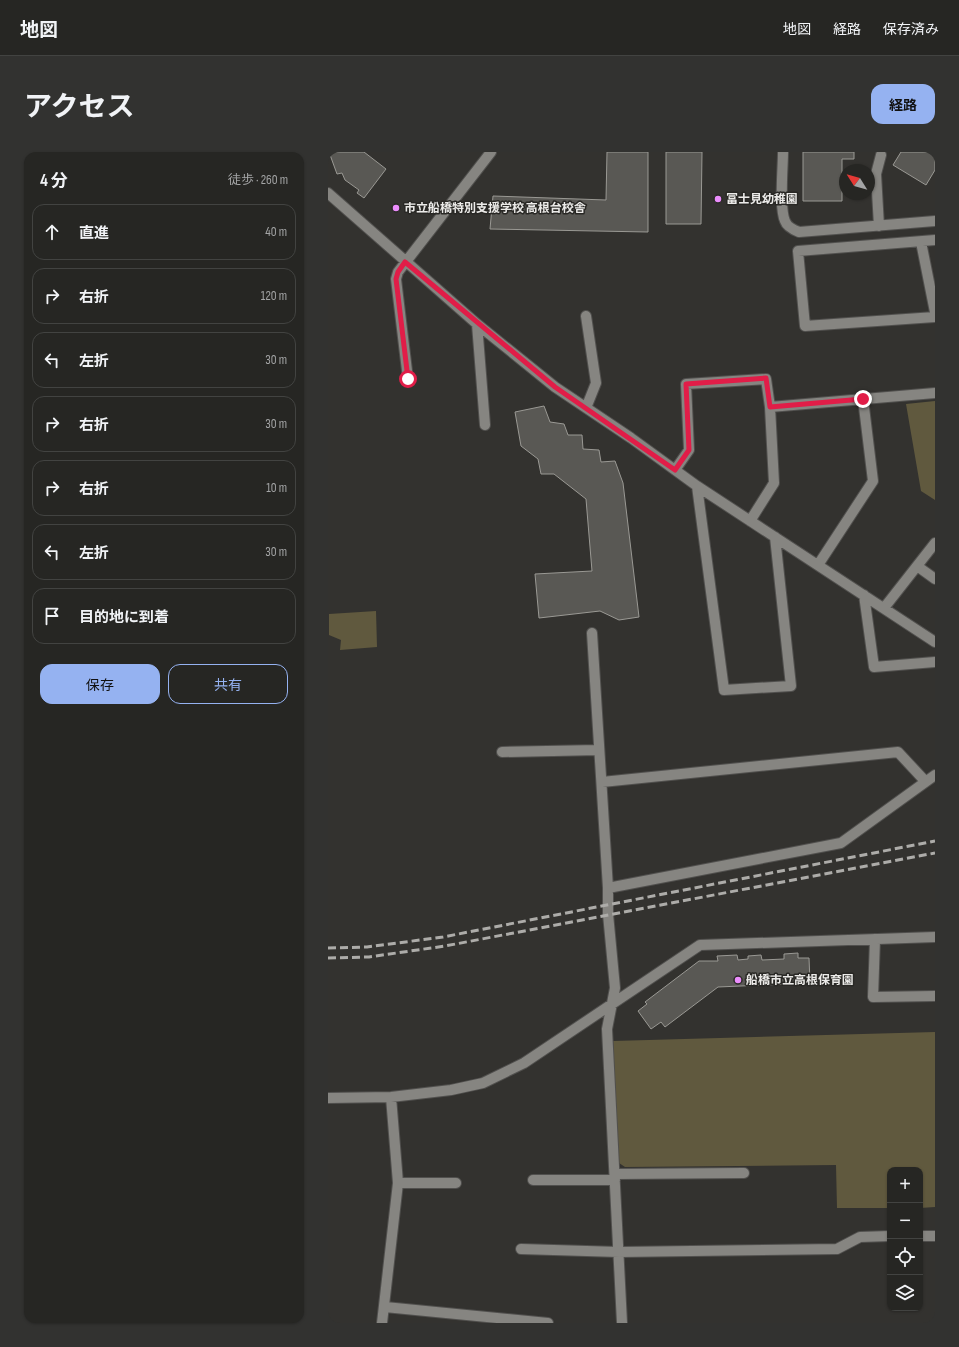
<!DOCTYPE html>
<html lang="ja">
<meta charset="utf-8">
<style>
body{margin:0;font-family:"Sofia Sans Condensed","Noto Sans JP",sans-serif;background:#323230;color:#f1f3f6}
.controls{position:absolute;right:12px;bottom:12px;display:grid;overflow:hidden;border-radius:8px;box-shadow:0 1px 3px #0004}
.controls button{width:36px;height:36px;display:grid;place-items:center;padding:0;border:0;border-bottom:1px solid #424341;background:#262623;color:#f1f3f6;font:20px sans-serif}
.compass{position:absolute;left:511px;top:12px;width:36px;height:36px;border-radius:50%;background:#262623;box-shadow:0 1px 3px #0004;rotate:307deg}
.stop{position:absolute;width:12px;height:12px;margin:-9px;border:3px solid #e11d48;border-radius:50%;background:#fff}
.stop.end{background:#e11d48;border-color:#fff;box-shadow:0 1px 4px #0008}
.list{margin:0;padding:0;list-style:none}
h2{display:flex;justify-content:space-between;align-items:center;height:52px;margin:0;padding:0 16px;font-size:17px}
h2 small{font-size:13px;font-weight:400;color:#a4a5a6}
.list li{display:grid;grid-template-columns:26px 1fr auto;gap:12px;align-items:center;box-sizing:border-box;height:56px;margin:0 8px 8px;padding:0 8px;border:1px solid #424341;border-radius:12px}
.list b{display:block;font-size:15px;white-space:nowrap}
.list em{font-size:13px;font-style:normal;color:#a4a5a6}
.actions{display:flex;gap:8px;padding:12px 16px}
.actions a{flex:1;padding:9px 0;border:1px solid #95b2f1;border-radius:12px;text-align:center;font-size:14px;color:#95b2f1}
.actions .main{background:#95b2f1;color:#111}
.icon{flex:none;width:22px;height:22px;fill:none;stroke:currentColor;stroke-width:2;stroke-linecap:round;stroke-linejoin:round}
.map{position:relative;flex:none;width:607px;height:1171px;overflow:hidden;border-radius:12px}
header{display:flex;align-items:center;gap:24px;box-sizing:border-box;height:56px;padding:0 20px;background:#262623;border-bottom:1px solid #424341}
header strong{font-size:19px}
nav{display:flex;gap:22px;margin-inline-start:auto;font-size:14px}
.intro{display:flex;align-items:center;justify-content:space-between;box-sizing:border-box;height:96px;padding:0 24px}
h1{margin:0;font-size:28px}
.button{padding:10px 18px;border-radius:12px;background:#95b2f1;color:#111;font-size:14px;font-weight:700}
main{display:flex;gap:24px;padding:0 24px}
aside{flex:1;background:#262623;border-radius:12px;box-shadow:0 1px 3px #0004}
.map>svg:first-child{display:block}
</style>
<header>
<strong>地図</strong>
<nav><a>地図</a><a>経路</a><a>保存済み</a></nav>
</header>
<div class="intro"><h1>アクセス</h1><a class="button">経路</a></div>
<main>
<aside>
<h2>4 分<small>徒歩 · 260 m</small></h2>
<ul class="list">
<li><svg class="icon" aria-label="ahead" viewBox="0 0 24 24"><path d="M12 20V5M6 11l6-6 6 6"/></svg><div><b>直進</b></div><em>40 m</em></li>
<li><svg class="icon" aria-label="right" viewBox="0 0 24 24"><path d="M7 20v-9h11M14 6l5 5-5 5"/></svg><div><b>右折</b></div><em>120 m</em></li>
<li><svg class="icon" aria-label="left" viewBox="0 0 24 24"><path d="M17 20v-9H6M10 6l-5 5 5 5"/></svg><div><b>左折</b></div><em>30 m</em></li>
<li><svg class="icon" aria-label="right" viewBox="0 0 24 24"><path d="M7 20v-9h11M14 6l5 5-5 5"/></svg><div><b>右折</b></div><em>30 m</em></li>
<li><svg class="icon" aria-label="right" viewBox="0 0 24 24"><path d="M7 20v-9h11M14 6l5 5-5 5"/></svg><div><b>右折</b></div><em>10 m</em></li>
<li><svg class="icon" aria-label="left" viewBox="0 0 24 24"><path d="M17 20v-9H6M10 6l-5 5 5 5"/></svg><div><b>左折</b></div><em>30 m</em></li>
<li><svg class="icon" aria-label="arrive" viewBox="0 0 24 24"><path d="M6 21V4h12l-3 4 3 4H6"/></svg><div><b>目的地に到着</b></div></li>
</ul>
<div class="actions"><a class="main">保存</a><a>共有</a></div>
</aside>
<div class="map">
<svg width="607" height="1171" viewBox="0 0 607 1171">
<rect width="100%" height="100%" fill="#33322f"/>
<!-- green -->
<path fill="#60593e" d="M607,249V348L593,339L578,252Z
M48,459L49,495L12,498L13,488L1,483V462Z
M607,880V1055L592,1056V1018H562V1056H509L508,1013L297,1015L291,1011L285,889Z"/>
<!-- building -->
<path fill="#595854" stroke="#9a9994" d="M1,0H36L58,17L36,46L29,41L31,38L17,28L14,21L9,22Z
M279,0H320V80L162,77L165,44L278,48Z
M338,0H374L373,72H338Z
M475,0H526V7H514V49H475Z
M573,0H607V18L598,33L565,13Z
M216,254L222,270L236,272L240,283H254L255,297L271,298L273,310L287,309L295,331L311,465L291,468L272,459L211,466L207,422L264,419L258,347L226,322H213L210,307L193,294L187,260Z
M470,801V806H481L482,831L390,835L337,875L333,870L323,877L310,859L319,852L317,850L371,809H390L389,804L409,803L410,808L420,807V804L433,803L434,808L456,807V802Z"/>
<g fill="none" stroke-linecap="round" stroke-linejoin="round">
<defs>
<path id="minor" d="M455,0C455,16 451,56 457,69C459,75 466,78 471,80L607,69
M0,41L149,172L227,235L303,286L369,334L607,490
M551,74L548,22L553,3
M607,88L470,99L477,174L607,165
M593,90L607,160
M149,172L157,273
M80,227L68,127L70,120L163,0
M442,255L607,241
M258,256L268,231L258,164
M347,318L361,298L358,232L438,227L442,255L446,331L422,369
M369,334L396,538L463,534L447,385
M490,413L545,329L535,247
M589,414L607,427
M536,443L546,515L607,510
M556,456L607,391
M264,481L280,736
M174,600L270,598
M274,630L570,600L597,629
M547,787L545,845L607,844
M0,946L63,945L123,938L155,931L196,911L372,793L607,785
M287,1022L416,1021
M205,1028H287
M70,1031H128
M592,1084H607
M193,1097L291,1100L509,1097L532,1085L562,1084
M57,1155L220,1171
M54,1171L70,1031L63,945
M294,1171L279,877L287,836L280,762V736L513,691L607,623"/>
</defs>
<!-- minor casing -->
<use href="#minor" stroke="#51504e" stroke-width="12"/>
<!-- minor -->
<use href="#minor" stroke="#868581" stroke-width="10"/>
<!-- rail -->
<path stroke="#adaca9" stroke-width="3" stroke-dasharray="8 4" stroke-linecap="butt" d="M0,796L39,795L115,785L607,689
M0,806L41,805L117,794L607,701"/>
</g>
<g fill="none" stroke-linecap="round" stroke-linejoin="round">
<!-- route -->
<path stroke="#e11d48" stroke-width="5" d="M80,227L68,127L70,120L77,110L227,235L347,318L361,298L358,232L438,226L442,255L535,247"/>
</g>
<!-- markers -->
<g fill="#eb8dfc" stroke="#292825" stroke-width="1.5">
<circle cx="390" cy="47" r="4"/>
<circle cx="68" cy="56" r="4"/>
<circle cx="410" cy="828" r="4"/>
</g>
<g text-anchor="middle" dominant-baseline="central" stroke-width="3" stroke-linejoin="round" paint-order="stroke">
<!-- poi labels -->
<g font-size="12" font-weight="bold" fill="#ecebe9" stroke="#292825" text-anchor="start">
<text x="398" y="47">冨士見幼稚園</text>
<text x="76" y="56">市立船橋特別支援学校 高根台校舎</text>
<text x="418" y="828">船橋市立高根保育園</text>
</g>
</g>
</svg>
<div class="controls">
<button>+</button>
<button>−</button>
<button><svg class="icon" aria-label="locate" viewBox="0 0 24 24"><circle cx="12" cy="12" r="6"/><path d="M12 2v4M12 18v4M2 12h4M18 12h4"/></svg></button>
<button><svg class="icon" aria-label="layers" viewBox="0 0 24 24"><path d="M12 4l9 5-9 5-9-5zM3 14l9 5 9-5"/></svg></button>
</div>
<svg class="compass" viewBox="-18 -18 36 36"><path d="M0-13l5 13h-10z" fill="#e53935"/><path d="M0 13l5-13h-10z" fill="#a4a5a6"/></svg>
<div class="stop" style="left:80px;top:227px"></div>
<div class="stop end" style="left:535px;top:247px"></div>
</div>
</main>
